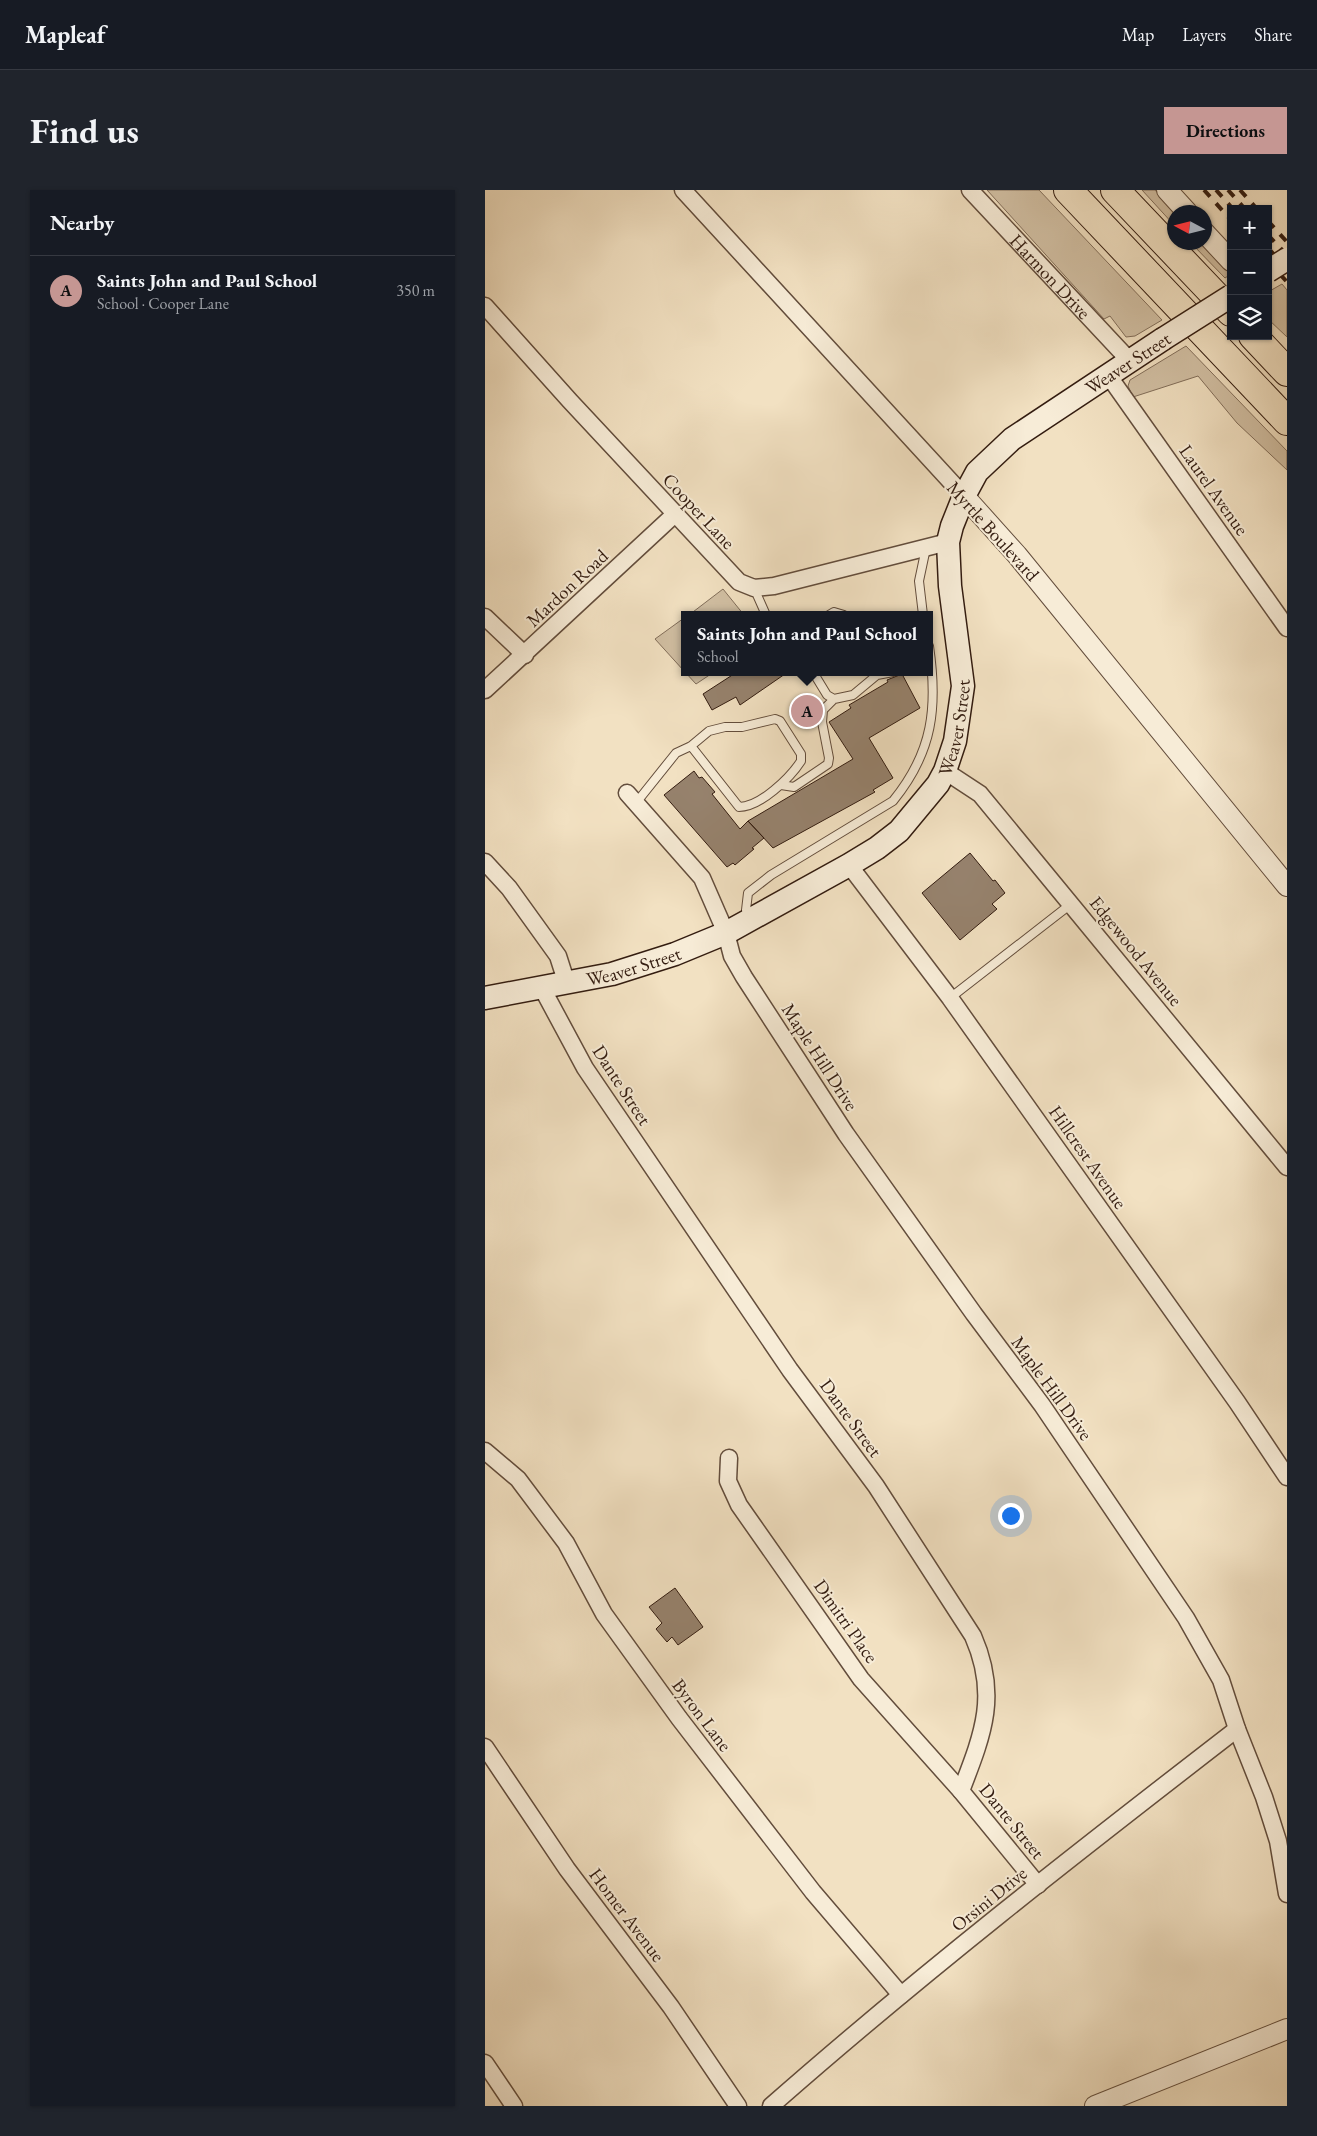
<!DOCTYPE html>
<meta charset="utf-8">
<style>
body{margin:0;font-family:"EB Garamond",serif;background:#20242c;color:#f1f3f6}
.controls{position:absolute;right:15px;top:15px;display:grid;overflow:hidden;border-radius:0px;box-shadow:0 1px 4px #0004}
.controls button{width:45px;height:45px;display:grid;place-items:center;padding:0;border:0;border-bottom:1px solid #363941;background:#171b24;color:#f1f3f6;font:25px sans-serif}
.compass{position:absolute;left:682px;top:15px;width:45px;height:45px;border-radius:50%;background:#171b24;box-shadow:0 1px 4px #0004;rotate:277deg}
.you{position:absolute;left:525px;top:1325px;width:18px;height:18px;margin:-12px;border:4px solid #fff;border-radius:50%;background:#1a73e8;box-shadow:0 0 0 8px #1a73e833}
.badge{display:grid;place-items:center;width:32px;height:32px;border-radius:50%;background:#c59692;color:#111;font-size:16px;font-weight:700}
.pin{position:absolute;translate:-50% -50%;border:2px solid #fff;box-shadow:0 1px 5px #0006}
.popup{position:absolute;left:196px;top:421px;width:252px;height:65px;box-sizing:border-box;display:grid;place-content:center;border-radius:0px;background:#171b24;filter:drop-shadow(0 1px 4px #0005);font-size:16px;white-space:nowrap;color:#9ea1a6}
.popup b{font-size:19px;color:#f1f3f6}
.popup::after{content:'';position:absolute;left:50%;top:100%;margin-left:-10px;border:10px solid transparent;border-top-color:#171b24}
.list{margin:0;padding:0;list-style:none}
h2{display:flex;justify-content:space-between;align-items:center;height:65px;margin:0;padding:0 20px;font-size:21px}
h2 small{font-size:16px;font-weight:400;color:#9ea1a6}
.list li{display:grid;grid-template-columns:32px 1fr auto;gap:15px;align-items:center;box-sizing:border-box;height:70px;padding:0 20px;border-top:1px solid #363941}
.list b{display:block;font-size:19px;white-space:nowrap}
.list p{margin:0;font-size:16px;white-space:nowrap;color:#9ea1a6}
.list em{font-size:16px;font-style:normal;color:#9ea1a6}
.icon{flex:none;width:28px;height:28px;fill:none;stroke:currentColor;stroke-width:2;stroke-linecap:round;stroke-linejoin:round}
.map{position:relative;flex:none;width:802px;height:1916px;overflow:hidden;border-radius:0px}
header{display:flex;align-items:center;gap:30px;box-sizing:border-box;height:70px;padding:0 25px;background:#171b24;border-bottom:1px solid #363941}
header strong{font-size:24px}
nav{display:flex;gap:28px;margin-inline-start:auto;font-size:18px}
.intro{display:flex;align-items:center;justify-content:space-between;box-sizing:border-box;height:120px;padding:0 30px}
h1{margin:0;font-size:35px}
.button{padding:12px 22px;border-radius:0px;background:#c59692;color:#111;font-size:18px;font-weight:700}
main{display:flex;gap:30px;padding:0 30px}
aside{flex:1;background:#171b24;border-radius:0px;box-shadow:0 1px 4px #0004}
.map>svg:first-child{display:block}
</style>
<header>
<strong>Mapleaf</strong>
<nav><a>Map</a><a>Layers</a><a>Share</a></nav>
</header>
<div class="intro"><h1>Find us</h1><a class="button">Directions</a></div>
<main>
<aside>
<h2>Nearby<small></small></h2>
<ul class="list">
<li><span class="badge">A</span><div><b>Saints John and Paul School</b><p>School · Cooper Lane</p></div><em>350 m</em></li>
</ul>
</aside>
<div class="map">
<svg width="802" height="1916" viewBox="0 0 802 1916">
<rect width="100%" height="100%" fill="#f2e1c2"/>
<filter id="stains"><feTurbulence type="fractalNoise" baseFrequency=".004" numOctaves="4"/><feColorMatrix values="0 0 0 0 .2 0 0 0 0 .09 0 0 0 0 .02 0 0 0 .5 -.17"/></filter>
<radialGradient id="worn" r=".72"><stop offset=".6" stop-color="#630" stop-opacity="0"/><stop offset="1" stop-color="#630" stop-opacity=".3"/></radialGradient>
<!-- green -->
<path fill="#d2c0a4" stroke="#826e5a" d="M502,0H554L677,130L650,146L641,147L625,126L619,129Z
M657,0H670L690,22L689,35Z
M706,53H717L746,84L740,88Z
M797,94L802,100V147L783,129V102Z
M701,156L802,261V280L752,233L713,186L648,207L643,196L645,190Z
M238,399L259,425H204Z
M199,428V481L170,449Z
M200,482H229L211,494Z"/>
<!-- building -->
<path fill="#96826d" stroke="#331c10" d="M252,482H299L300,484L255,515L251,507L227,520L218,504Z
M417,484L435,518L384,548L408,588L388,600L390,602L288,658L263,631L368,569L344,532L366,518L364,515L403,492L402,490Z
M209,581L214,588L217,587L230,602L227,604L255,639L263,631L279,648L267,658L269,659L250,675L248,673L242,677L179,605Z
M485,663L508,691L510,690L520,703L507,714L512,719L475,750L437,703Z
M190,1398L218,1437L193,1455L187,1447L182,1452L171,1439L177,1433L164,1417Z"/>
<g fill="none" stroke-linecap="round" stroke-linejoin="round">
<defs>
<path id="service" d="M269,398L281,425
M344,425L349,422L359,425
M438,425L434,391L441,358
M328,482L342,505L349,509L368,505L392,485L408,482
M296,595L309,597L343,574L344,568L337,532L338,520L349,509
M151,613L191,563L206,556L224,541L240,537H257L290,529L295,531L316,564V571C305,588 275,617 254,617L206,556
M264,728L261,720L263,703L286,685L408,611C448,562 453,517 444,456
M465,808L586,714"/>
<g id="minor">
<path d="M198,0L479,306"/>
<path id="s1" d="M485,0L645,171"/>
<path d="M0,116L85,211L254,392L269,398L289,396L463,352"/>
<path d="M623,185L802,438"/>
<path d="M0,427L40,465"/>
<path d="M0,500L190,324"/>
<path d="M460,581L495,604L802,977"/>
<path d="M142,603L217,688L241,743L247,766L259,787L361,944L489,1124L557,1215L701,1428L736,1490L752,1539L779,1607L793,1651L802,1704"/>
<path d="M0,672L24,698L73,766L81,791"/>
<path d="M364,675L465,808L752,1212L802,1287"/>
<path d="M57,798L100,878L305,1180L391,1296L488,1446C514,1505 498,1544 476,1601L553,1695"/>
<path d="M0,1261L33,1289L81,1353L119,1424L194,1528L328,1702L416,1805"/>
<path d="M244,1268L243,1291L254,1315L376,1489L476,1601"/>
<path d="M0,1557L82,1679L186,1817L253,1916"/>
<path d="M0,1873L29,1916"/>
<path d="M286,1916C436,1784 594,1661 752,1539"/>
</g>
<path id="tertiary" d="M682,0L702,22
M719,42L746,71
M479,306L532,365L802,696
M610,1916L802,1839"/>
<g id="secondary">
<path id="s2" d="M0,808L127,784L190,764L241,743L364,675L392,658L414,641L453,594L460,581L470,551L478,496L465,396L463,352L467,336L479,306L492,282L527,249L678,149"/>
</g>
<path id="motorway" d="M583,0L802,231
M630,0L746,122
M768,146L802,182"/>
</defs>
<!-- service casing -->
<use href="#service" stroke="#634d3c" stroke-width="10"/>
<!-- minor casing -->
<use href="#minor" stroke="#634d3c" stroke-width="19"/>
<!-- tertiary casing -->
<use href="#tertiary" stroke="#634d3c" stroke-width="22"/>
<!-- secondary casing -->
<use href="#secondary" stroke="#331c10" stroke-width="25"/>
<!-- motorway casing -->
<use href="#motorway" stroke="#331c10" stroke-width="30"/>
<!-- service -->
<use href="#service" stroke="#f7ecd7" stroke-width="8"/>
<!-- minor -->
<use href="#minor" stroke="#f7ecd7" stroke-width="16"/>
<!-- tertiary -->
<use href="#tertiary" stroke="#f7ecd7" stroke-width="20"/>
<!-- secondary -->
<use href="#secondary" stroke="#f7ecd7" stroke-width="22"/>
<!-- motorway -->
<use href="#motorway" stroke="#f2e1c2" stroke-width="28"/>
<!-- rail -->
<path stroke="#331c10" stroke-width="4" stroke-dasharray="9 9" stroke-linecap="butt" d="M719,0L746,30
M731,0L748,19
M743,0L760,19
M755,0L772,19
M783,31L802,52
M783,45L802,65
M783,58L802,79
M783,71L802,92"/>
<defs>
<path id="secondary-bridge" d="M783,81L802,69
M678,149L746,106"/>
</defs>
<!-- secondary-bridge casing -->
<use href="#secondary-bridge" stroke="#331c10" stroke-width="25" stroke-linecap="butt"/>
<!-- secondary-bridge -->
<use href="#secondary-bridge" stroke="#f7ecd7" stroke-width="22"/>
</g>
<g text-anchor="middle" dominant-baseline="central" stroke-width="4" stroke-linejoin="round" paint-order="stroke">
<!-- street labels -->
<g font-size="19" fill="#331c10" stroke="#f7ecd7">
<text stroke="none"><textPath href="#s1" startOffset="118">Harmon Drive</textPath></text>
<text transform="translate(643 173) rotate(-33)">Weaver Street</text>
<text transform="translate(729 300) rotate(55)">Laurel Avenue</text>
<text transform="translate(214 321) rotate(47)">Cooper Lane</text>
<text transform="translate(508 341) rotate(48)">Myrtle Boulevard</text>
<text transform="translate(82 398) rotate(-43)">Mardon Road</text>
<text stroke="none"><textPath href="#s2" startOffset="572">Weaver Street</textPath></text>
<text transform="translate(651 761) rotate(51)">Edgewood Avenue</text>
<text stroke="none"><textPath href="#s2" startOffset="152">Weaver Street</textPath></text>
<text transform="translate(335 867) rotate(57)">Maple Hill Drive</text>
<text transform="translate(137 895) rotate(57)">Dante Street</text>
<text transform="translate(603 967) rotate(55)">Hillcrest Avenue</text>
<text transform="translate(567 1198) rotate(54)">Maple Hill Drive</text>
<text transform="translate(366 1228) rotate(54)">Dante Street</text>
<text transform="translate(361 1431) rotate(55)">Dimitri Place</text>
<text transform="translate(217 1525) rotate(53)">Byron Lane</text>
<text transform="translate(527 1631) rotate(51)">Dante Street</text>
<text transform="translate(504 1709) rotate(-39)">Orsini Drive</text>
<text transform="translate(142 1725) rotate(53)">Homer Avenue</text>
</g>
</g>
<rect width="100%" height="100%" filter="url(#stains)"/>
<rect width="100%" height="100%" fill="url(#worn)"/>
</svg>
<div class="controls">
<button>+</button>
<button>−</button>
<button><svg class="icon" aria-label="layers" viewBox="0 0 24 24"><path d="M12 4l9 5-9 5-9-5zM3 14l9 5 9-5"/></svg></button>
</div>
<svg class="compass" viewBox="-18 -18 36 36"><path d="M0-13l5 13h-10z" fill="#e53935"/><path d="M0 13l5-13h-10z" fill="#9ea1a6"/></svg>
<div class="you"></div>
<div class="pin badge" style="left:322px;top:521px">A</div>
<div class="popup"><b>Saints John and Paul School</b>School</div>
</div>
</main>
